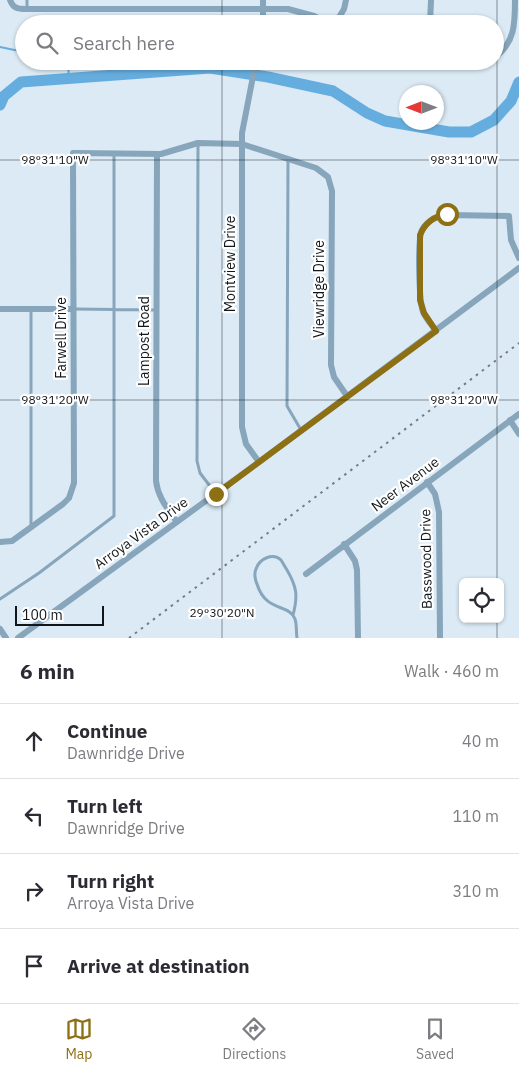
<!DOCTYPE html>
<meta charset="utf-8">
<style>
body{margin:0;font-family:"IBM Plex Sans",sans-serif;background:#f7f7f7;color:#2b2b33}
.controls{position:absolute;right:15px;bottom:15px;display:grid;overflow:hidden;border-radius:8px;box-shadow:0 1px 4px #0004}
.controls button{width:45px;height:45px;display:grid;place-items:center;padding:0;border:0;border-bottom:1px solid #e1e1e2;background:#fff;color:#2b2b33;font:25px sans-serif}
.compass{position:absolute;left:399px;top:85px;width:45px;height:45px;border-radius:50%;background:#fff;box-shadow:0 1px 4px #0004;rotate:270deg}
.scale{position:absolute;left:15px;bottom:12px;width:89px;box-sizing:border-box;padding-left:5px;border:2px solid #11161a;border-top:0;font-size:14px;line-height:18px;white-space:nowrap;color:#11161a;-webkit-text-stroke:4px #fff;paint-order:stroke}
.stop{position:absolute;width:15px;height:15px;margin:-11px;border:4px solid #8d7014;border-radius:50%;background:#fff}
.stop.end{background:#8d7014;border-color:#fff;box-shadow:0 1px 5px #0008}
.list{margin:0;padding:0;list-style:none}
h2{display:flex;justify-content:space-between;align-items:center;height:65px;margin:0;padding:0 20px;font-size:21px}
h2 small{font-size:16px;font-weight:400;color:#7c7c81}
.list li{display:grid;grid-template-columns:32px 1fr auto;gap:15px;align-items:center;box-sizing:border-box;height:75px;padding:0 20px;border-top:1px solid #e1e1e2}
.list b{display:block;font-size:19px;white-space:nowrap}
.list p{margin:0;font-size:16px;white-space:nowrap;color:#7c7c81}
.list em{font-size:16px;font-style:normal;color:#7c7c81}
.icon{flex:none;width:28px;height:28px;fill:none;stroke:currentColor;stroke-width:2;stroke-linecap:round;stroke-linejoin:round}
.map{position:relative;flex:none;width:519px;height:638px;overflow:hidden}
.search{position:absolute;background:#fff;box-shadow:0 1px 4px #0004;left:15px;right:15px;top:15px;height:55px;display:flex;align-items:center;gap:12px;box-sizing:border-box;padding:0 18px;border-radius:28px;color:#7c7c81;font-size:19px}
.sheet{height:365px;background:#fff}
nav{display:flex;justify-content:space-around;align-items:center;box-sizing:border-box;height:70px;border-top:1px solid #e1e1e2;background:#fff;font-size:14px;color:#7c7c81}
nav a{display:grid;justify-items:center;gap:2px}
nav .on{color:#8d7014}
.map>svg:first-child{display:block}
</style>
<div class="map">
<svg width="519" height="638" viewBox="0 0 519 638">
<rect width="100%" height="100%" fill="#dbeaf5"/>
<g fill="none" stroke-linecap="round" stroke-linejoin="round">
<!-- stream -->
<path stroke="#65adde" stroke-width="2" d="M0,47L24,52
M55,61L68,65L69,78"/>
<!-- river -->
<path stroke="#65adde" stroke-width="11" d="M0,105L4,96L21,82L210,68L268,77L333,91L367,113L385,121L449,132H471L494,120L511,101L519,82"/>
<!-- lane -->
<path stroke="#87a5bb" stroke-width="3" d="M27,9V0
M198,144L197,461L200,473L216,494
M288,158L287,406L301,430
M74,309L156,310
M31,526V310
M0,599L39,573L114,516V154
M293,615C298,596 297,587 287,570C285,567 283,563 281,560C273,552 259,559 256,569C254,573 255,580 257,584C266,613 289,603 295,619C297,625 296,632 297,638"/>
<!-- street -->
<path stroke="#87a5bb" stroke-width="6" d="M10,0C13,8 17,9 26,9H288L314,16L331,24
M263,24V0
M335,24L344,9L346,0
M430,24L431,0
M495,57C515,43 515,23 515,0
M256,61L242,133V427L246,444L259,462
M396,61C412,66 470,66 486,61
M157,154L156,481C158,498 168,509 177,522
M0,309H74
M436,331C432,325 426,319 423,312C419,299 417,241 422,230C426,221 437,216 447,215L509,216L511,240L519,258
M510,420L519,434
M427,482L435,494L439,512L440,638
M0,542L12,541L63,504L69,498L74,483L73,153L161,154L198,143L242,144L316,168L328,177L332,191L331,365L334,377L347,396
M344,544L355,561L357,570L358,638
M306,574L519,414
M0,629L6,638
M18,638L259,462L519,268"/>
<!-- rail -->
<path stroke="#727c83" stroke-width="2" stroke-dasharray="2.5 5" stroke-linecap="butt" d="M129,638L519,343"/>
</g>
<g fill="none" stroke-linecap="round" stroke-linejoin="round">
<!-- route -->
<path stroke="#8d7014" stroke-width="6" d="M216,494L436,331L424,313L420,300V235C425,223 434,216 447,214"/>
</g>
<!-- ticks -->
<path fill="none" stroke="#11161a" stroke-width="1" stroke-opacity="0.45" d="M222,0V24M497,0V582M222,61V638M0,160H519M0,400H519M497,619V638"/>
<g text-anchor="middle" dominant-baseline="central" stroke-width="4.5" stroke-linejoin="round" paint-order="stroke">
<!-- street labels -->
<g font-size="14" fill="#11161a" stroke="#fff">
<text transform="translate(230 264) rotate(-90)">Montview Drive</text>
<text transform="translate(319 289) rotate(-90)">Viewridge Drive</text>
<text transform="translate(61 338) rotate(-90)">Farwell Drive</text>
<text transform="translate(144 341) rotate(-90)">Lampost Road</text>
<text transform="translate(405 484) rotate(-37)">Neer Avenue</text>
<text transform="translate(141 533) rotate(-36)">Arroya Vista Drive</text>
<text transform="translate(426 559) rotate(-91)">Basswood Drive</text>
</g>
</g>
<g font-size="12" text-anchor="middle" fill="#11161a" stroke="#fff" stroke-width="4.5" stroke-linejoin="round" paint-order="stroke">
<text x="464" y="164">98°31'10"W</text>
<text x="55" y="164">98°31'10"W</text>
<text x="464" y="404">98°31'20"W</text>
<text x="55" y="404">98°31'20"W</text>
<text x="222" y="617">29°30'20"N</text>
</g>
</svg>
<div class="controls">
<button><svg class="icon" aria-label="locate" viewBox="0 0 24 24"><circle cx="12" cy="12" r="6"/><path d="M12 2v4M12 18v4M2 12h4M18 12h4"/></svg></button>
</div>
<svg class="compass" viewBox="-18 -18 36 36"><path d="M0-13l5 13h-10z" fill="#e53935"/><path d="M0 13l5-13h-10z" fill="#7c7c81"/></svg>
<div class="scale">100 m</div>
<div class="stop" style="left:447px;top:214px"></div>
<div class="stop end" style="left:216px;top:494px"></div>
<div class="search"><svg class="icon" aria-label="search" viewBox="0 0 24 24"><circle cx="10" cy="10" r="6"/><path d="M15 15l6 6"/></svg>Search here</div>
</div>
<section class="sheet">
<h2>6 min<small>Walk · 460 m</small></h2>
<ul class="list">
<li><svg class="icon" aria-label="ahead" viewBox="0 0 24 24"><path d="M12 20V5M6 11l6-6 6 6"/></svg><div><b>Continue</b><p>Dawnridge Drive</p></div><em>40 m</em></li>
<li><svg class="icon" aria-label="left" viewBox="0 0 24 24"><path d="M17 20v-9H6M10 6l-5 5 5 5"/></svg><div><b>Turn left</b><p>Dawnridge Drive</p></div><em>110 m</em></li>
<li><svg class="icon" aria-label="right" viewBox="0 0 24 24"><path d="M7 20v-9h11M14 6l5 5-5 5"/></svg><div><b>Turn right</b><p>Arroya Vista Drive</p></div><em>310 m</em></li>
<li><svg class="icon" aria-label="arrive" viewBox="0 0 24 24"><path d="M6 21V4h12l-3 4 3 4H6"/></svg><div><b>Arrive at destination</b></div></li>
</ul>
</section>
<nav>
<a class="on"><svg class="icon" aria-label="map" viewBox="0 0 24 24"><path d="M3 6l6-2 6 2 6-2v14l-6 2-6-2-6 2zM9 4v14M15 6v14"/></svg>Map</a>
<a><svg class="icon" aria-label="directions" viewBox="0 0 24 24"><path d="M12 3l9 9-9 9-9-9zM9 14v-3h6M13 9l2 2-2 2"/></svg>Directions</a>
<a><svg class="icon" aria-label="saved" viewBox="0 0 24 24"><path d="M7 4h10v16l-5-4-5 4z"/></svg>Saved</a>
</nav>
